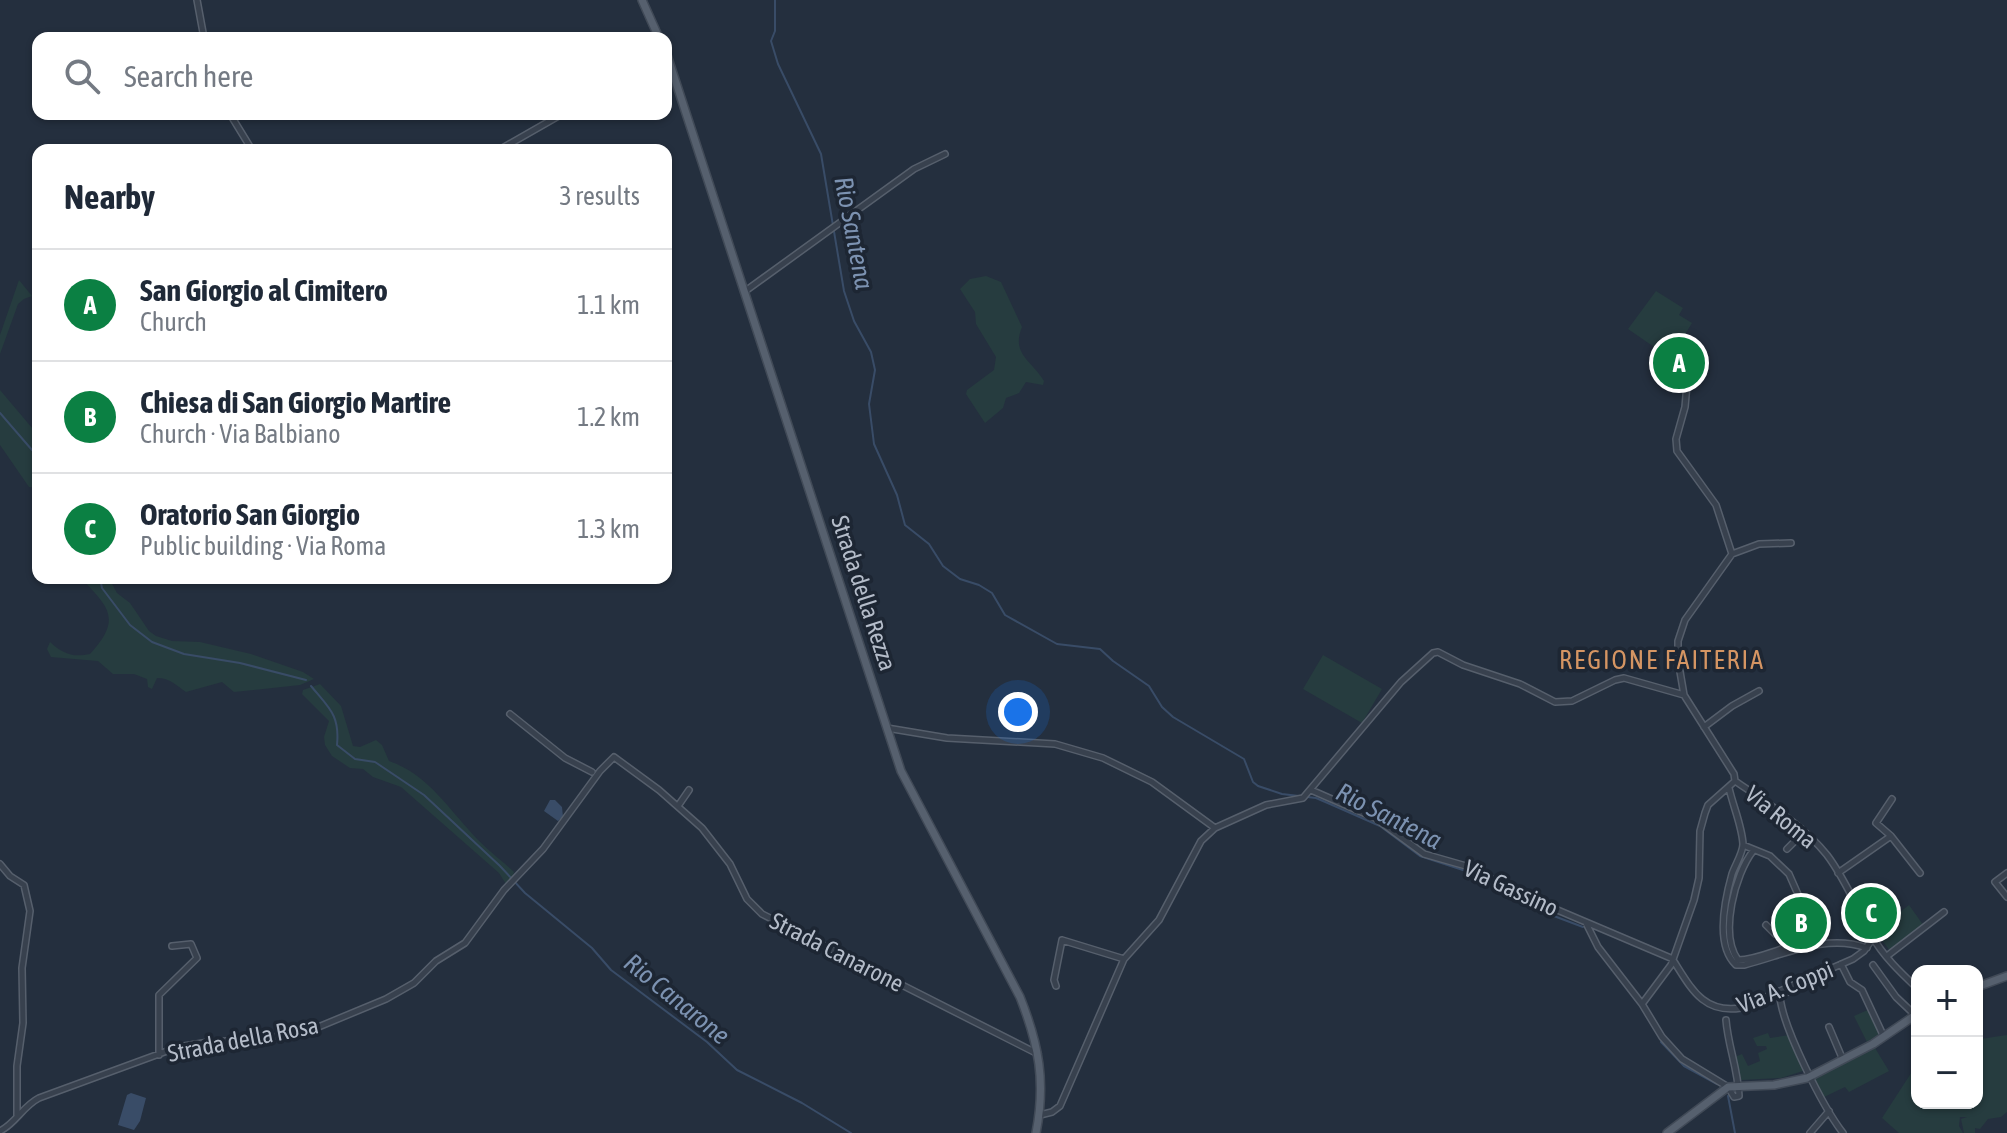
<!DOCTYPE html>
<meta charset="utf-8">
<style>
body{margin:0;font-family:"Asap Condensed",sans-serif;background:#f6f6f7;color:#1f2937}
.controls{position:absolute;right:24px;bottom:24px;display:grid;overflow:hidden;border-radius:16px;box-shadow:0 2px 6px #0004}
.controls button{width:72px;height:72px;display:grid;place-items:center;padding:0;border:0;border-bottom:2px solid #e0e1e3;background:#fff;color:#1f2937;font:40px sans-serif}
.you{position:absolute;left:1018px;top:712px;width:28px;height:28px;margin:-20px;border:6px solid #fff;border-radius:50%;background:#1a73e8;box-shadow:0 0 0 12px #1a73e833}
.badge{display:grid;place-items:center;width:52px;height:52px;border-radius:50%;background:#0b8043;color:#fff;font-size:26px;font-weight:700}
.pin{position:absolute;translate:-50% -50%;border:4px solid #fff;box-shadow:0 2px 8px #0006}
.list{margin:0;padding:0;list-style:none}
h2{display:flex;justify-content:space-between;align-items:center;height:104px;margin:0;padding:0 32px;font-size:34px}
h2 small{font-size:26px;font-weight:400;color:#747a83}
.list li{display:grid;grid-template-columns:52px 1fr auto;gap:24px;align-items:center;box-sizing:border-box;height:112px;padding:0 32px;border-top:2px solid #e0e1e3}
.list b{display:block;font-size:30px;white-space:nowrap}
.list p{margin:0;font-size:26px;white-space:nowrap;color:#747a83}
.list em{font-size:26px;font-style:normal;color:#747a83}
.icon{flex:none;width:44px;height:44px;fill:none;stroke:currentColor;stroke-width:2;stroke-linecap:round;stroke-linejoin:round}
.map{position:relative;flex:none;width:2007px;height:1133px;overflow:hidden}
.search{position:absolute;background:#fff;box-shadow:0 2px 6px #0004;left:32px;top:32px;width:640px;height:88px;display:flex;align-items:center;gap:20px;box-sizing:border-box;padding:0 28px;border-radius:16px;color:#747a83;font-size:30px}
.panel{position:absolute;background:#fff;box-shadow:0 2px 6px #0004;left:32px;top:144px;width:640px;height:440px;border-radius:16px}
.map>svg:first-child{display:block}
</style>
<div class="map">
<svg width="2007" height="1133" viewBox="0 0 2007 1133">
<rect width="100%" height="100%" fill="#242f3e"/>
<!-- green -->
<path fill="#263c3f" d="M986,276L1001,282L1022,327C1011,354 1031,360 1044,381L1043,385L1026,382L1019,393L1006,398L1003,408L985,423L966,394L967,390L994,370L996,357L976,324L975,312L960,289L970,279Z
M19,280L32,296L24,299L18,304L0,354V335Z
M1656,291L1683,308L1679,315L1692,323L1684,336L1700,346L1681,378L1669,373L1670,370L1663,367L1660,371L1648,365L1657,349L1628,329Z
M0,390L38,435V488L29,487L0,445Z
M81,578H109L117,593L130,603L149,631L156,636L172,641L200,642L251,654L303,672L314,679L300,685L234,692L222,682L186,692C177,686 170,678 157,678L152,689L148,687L147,679L134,674H113L98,661L51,657L47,649L50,642C62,653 72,658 90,654C123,618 108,607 81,578Z
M1323,655L1382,689L1362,723L1303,689Z
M320,684L341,706L353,746L360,747L376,740L382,745L389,761C424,773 444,802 468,829C481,845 499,858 514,872L510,882L506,884L499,873L401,787L373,777L363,769L350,768L332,756L325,745L324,737L329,721L302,694L303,690Z
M1909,905L1924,926L1890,951L1875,931Z
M1870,1009L1881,1034L1867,1042L1854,1016Z
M1768,1033L1770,1038L1789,1035L1803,1071L1781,1078L1741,1080L1735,1057L1742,1054L1748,1066L1760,1061L1758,1053L1767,1049L1766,1046H1757L1753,1038Z
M2007,1035V1112L2001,1117L1988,1119L1980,1129L1975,1128V1133H1964L1961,1119L1967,1117H1960L1959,1126L1963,1133H1899L1882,1118L1917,1064V1103H1977V1045L1981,1044L1980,1039Z
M1875,1048L1889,1071L1849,1092L1845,1087L1824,1097L1815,1079Z"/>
<!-- water -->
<path fill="#394c67" d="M550,800H555L562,807L563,817L558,821L544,811Z
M131,1093L146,1098L140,1121L134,1130L118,1125L127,1095Z"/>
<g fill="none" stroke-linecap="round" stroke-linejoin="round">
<!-- stream -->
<path stroke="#394c67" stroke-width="2" d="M775,0V31L771,41L778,64L821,154L844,291L854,321L871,352L875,370L869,404L874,444L897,495L905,525L929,544L943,566L960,579L979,585L992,593L1005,615L1057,644L1100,649L1113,661L1149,686L1162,707L1173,717L1244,759L1253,782L1258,786L1282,794L1316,798L1330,804L1380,826L1420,856L1466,871L1538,910L1583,927
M0,413L32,450L38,453
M100,578L102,588L130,625L152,642L184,654L240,663L306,680
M311,686C329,708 340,715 337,745L355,759L375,762L424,795L500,866L525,893L592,948L611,970L707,1042L737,1070L802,1103L851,1133
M1661,1042L1684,1066L1717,1084
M1728,1096L1735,1133"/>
<defs>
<path id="minor" d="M197,0L204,38
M230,114L252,150
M499,150L562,114
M744,292L914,169L945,154
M1687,384L1685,407L1676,439L1677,451L1716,505L1732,554L1685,620L1678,641V660L1684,695L1734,774L1735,781
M1732,554L1759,544L1791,543
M510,714L565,758L592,772
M1704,727L1732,706L1759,691
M887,728L947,738L1055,744L1103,758L1152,782L1215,828
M1735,781C1766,802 1803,825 1827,855C1846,880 1857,909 1872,936C1883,956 1901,973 1917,988
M1729,788C1733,806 1742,826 1743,844C1743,853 1735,865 1732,874C1725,899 1715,945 1736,965H1744C1784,955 1826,933 1867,948
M1311,790L1375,818L1424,854L1466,866L1541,903L1673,959
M678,806L689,790
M1891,836L1920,873
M1743,845L1770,856L1789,874L1811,924L1807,937C1792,946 1755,960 1738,960C1719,934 1735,874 1753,851
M1787,849L1804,832
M0,864L10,876L24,885L30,911L22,968L23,1023L17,1066V1115
M1838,873L1891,836L1876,823L1892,799
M2007,873L1995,882L2007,897
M1586,923L1598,947L1642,1004L1662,1037L1682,1059L1728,1087L1734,1097L1739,1096C1738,1069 1728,1046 1726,1020
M1766,925L1775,934H1794L1802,940
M1792,950L1810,938L1814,923
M1887,956L1944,912
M1673,960C1691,988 1703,1014 1741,1008L1853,959L1864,951L1873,938
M1841,964L1850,982L1862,990L1884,1037
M1873,965L1896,997L1915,1015
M1798,985L1780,997C1783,1028 1823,1107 1843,1133
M1056,986L1054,980L1062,940L1124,959
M1642,1004L1671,965L1694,900L1699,878L1700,831L1705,813L1708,805L1735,781
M1829,1027L1843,1060
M159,1055V995L197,958L191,944L172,946
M1040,1115L1052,1112L1060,1106L1124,959L1159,920L1201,841L1215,828L1266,805L1303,798L1401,682L1433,653L1438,652L1463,665L1520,684L1555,702L1572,701L1615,680L1624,678L1684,695
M0,1131C15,1124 23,1106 39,1098L178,1047L209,1042L265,1039L316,1028L386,999L414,983L436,961L465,943L504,890L543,849L600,771L614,757L659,790L702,828L730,864L747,899L762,914L1038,1054
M1810,1133L1829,1111"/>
<path id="major" d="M642,0L659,38
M666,52L901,771L1020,997C1039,1045 1046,1082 1036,1133
M1977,987L2007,976
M1667,1133L1728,1087L1774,1085L1807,1078L1873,1044L1917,1014"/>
</defs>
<!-- minor casing -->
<use href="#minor" stroke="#565f6c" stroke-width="8"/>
<!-- major casing -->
<use href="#major" stroke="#414a57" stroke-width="10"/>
<!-- minor -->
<use href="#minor" stroke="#38414e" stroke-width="5"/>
<!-- major -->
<use href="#major" stroke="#56606e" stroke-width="7"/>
</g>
<g text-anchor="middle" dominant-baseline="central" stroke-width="7" stroke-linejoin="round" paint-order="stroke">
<!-- street labels -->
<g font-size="24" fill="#b4bcc9" stroke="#1d2633">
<text transform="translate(864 593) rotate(72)">Strada della Rezza</text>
<text transform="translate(1781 817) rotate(39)">Via Roma</text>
<text transform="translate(1511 888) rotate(25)">Via Gassino</text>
<text transform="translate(837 952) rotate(27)">Strada Canarone</text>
<text transform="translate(1785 987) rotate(-22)">Via A. Coppi</text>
<text transform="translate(243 1039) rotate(-11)">Strada della Rosa</text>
</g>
<!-- water labels -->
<g font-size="26" font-style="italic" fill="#7c92b1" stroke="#1d2633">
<text transform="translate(854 233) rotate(79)">Rio Santena</text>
<text transform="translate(1389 816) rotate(27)">Rio Santena</text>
<text transform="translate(677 999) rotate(39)">Rio Canarone</text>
</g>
<!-- neighbourhood labels -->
<g font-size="26" letter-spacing="2" fill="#d59563" stroke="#1d2633">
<text x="1662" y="660">REGIONE FAITERIA</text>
</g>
</g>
</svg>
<div class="controls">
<button>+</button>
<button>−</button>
</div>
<div class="you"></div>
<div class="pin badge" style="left:1679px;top:363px">A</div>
<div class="pin badge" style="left:1801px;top:923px">B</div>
<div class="pin badge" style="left:1871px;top:913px">C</div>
<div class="search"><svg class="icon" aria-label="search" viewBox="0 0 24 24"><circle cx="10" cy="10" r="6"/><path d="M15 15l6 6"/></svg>Search here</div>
<section class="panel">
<h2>Nearby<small>3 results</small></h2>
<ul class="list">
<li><span class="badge">A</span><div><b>San Giorgio al Cimitero</b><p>Church</p></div><em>1.1 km</em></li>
<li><span class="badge">B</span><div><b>Chiesa di San Giorgio Martire</b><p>Church · Via Balbiano</p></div><em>1.2 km</em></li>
<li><span class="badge">C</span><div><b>Oratorio San Giorgio</b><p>Public building · Via Roma</p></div><em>1.3 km</em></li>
</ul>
</section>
</div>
